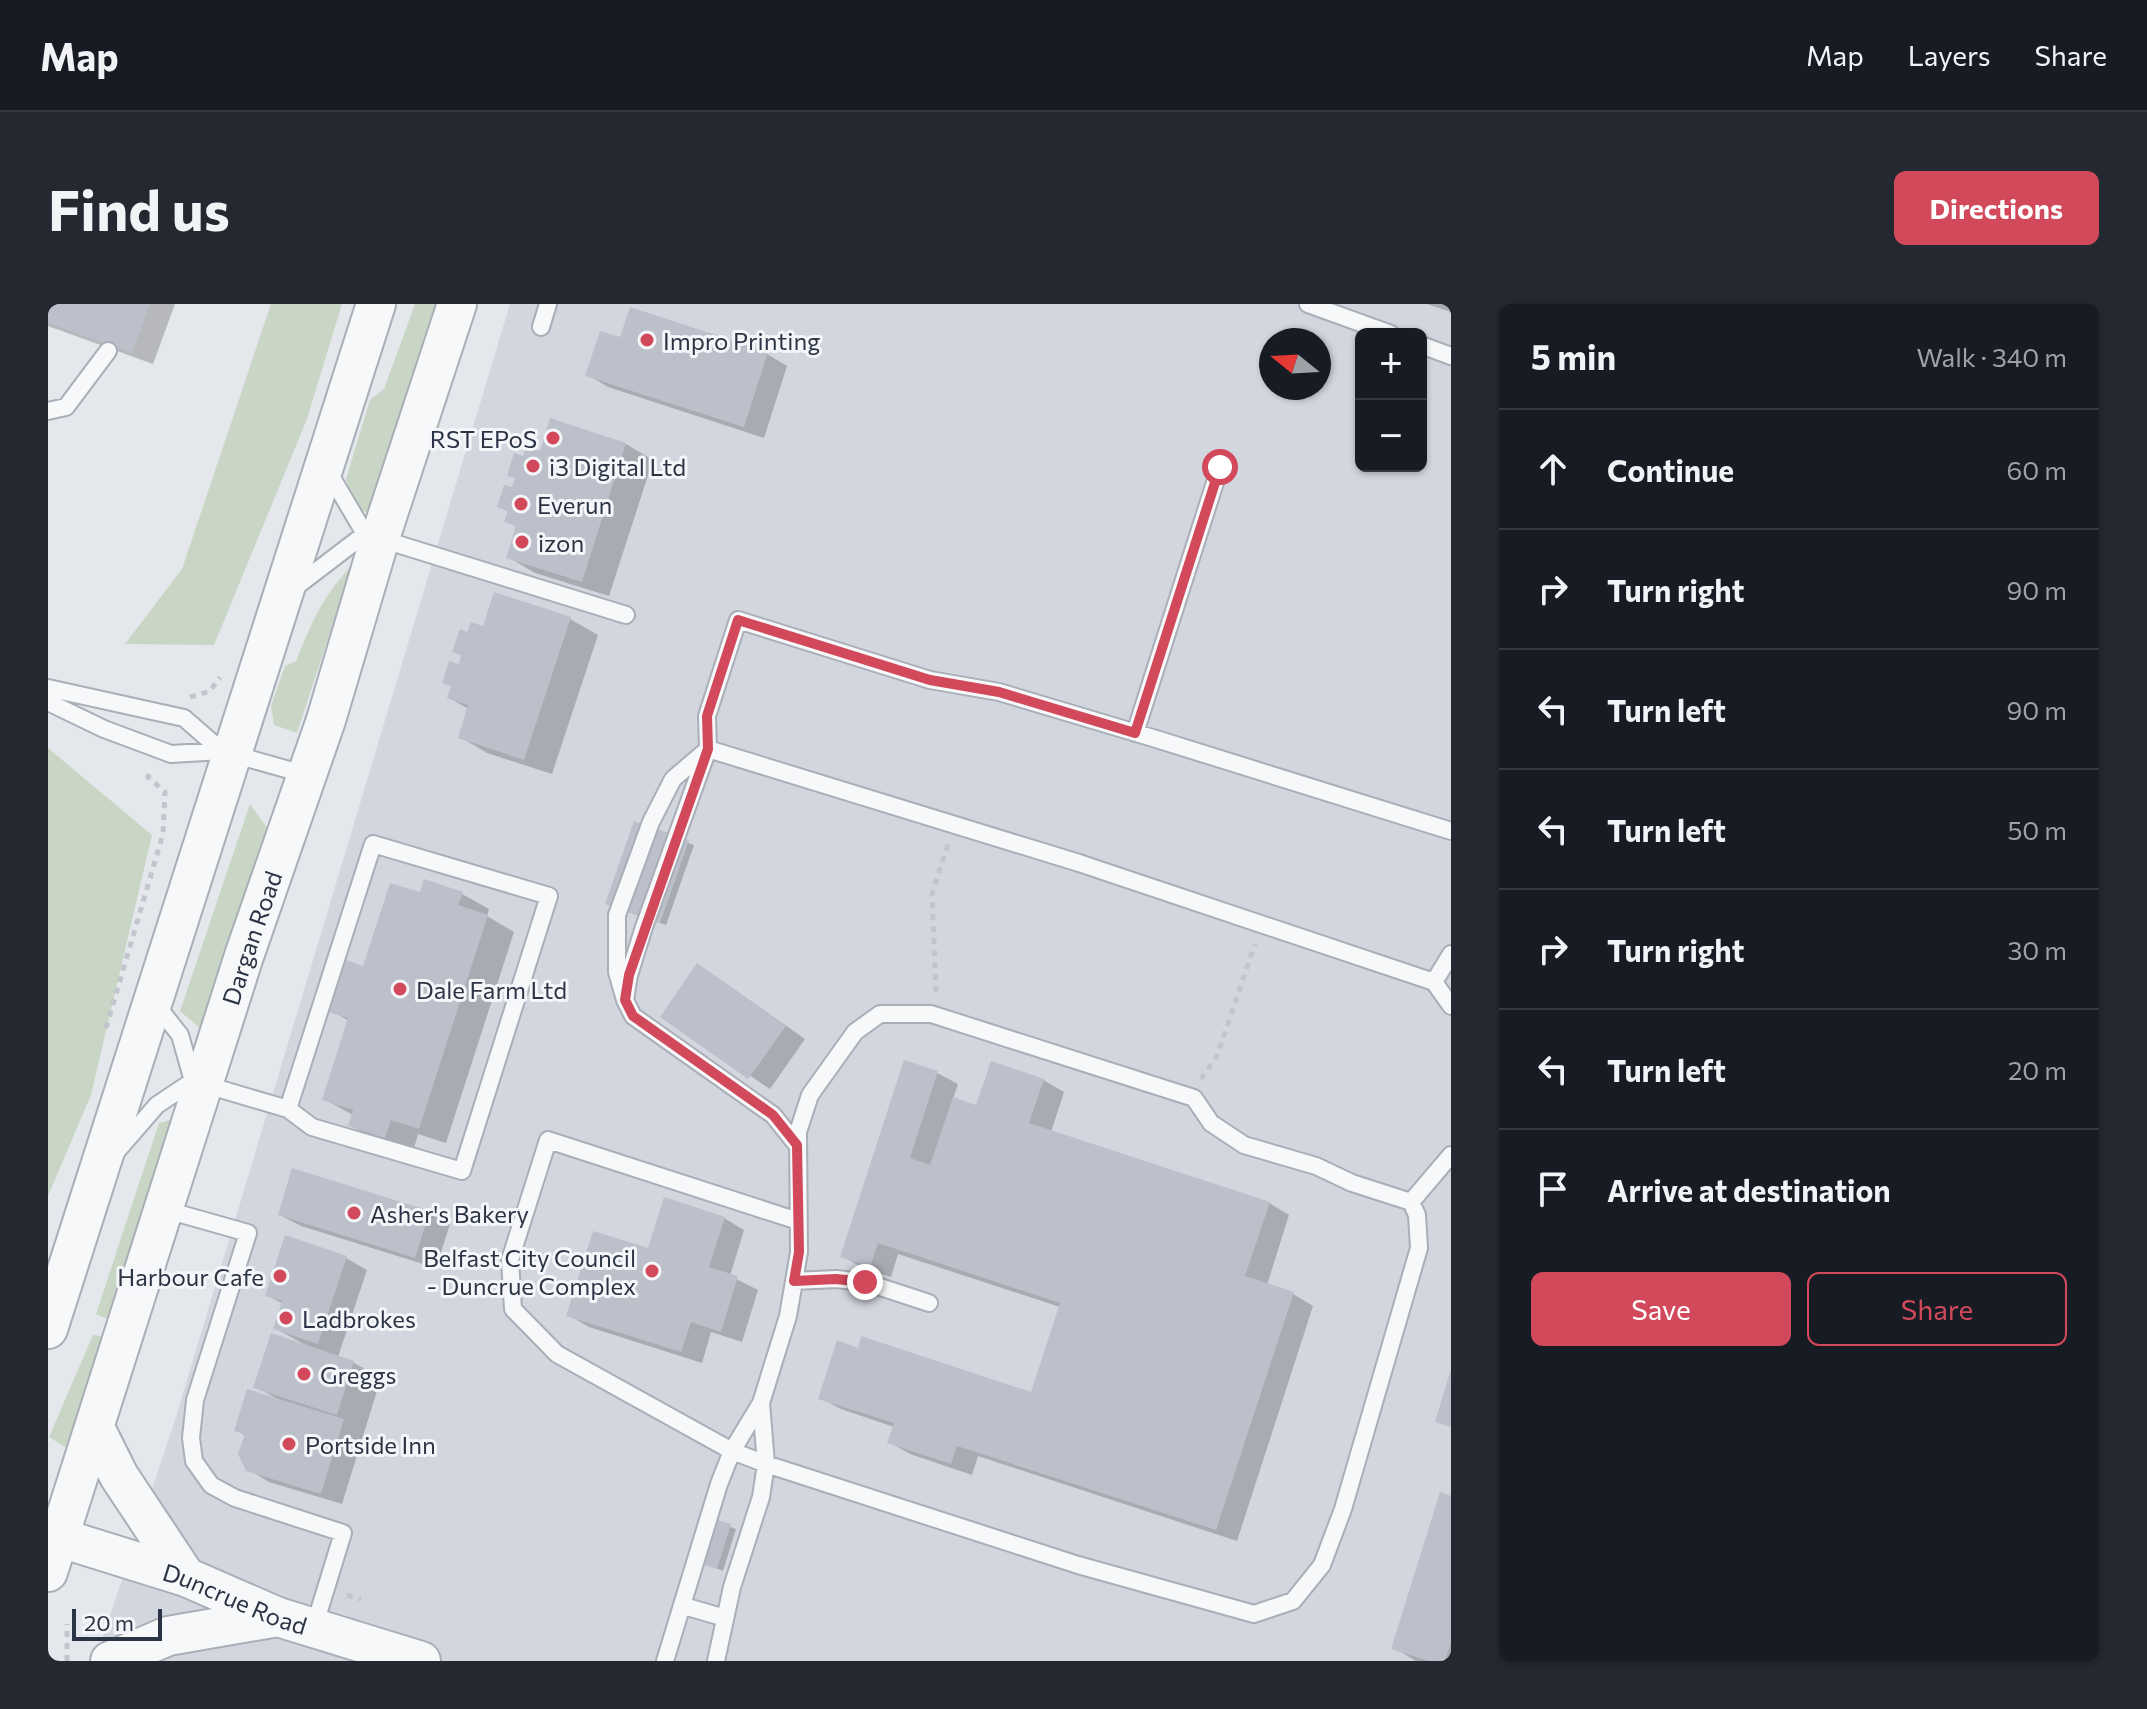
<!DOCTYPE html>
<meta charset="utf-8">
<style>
body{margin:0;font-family:Commissioner,sans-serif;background:#242831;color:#f1f3f6}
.controls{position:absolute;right:24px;top:24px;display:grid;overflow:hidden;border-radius:12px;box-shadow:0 2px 6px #0004}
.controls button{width:72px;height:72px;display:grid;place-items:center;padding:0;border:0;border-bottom:2px solid #363941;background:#171b24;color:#f1f3f6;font:40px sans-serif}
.compass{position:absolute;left:1211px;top:24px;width:72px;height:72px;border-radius:50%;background:#171b24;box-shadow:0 2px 6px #0004;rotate:288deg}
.scale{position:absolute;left:24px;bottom:20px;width:90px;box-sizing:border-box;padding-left:8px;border:4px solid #2b3445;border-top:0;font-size:22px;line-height:28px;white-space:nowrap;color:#2b3445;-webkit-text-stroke:6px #f4f6f9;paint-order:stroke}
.stop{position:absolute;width:24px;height:24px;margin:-18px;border:6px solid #d1495b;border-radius:50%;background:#fff}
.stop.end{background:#d1495b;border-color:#fff;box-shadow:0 2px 8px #0008}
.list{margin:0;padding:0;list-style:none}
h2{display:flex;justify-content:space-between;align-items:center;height:104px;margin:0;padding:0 32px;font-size:34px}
h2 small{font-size:26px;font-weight:400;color:#9ea1a6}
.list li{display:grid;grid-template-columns:52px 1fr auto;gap:24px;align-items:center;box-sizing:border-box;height:120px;padding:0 32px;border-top:2px solid #363941}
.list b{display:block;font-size:30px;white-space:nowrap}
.list em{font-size:26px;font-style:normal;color:#9ea1a6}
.actions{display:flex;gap:16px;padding:24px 32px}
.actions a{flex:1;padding:18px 0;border:2px solid #d1495b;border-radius:12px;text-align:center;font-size:28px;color:#d1495b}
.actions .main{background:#d1495b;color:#fff}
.icon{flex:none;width:44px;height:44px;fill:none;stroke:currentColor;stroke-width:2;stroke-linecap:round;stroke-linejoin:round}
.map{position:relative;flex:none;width:1403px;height:1357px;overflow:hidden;border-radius:12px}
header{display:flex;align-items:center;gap:48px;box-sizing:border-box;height:112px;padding:0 40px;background:#171b24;border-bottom:2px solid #363941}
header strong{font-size:38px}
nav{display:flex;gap:44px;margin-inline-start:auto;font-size:28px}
.intro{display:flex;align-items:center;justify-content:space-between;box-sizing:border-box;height:192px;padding:0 48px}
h1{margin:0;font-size:56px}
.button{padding:20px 36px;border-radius:12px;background:#d1495b;color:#fff;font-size:28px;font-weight:700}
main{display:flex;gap:48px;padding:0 48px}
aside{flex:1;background:#171b24;border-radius:12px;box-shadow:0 2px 6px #0004}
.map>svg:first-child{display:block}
</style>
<header>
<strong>Map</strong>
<nav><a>Map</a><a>Layers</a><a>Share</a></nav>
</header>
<div class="intro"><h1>Find us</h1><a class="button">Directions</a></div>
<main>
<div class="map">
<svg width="1403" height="1357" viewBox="0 0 1403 1357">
<rect width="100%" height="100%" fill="#e4e7ec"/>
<!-- built -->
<path fill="#d2d6de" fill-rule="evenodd" d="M462,0H1403V1357H47L127,1116ZM1313,30H1373V162H1313ZM1223,36H1271V84H1223Z"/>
<!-- green -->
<path fill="#c9d6c5" d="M223,0H294L259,115L166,341L77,340L134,265Z
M367,0H387L320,208L309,206L298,175L322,96L336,85Z
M304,261L249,429L226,421L223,402L237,362L248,357C265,316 273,295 304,261Z
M0,444L104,531L43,791L0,892Z
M202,500L220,525L154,726L132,707Z
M127,815L64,1017L48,1010L111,819Z
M45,1031L58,1033L19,1144L1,1133Z"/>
<!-- shadow -->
<path fill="#0003" d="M0,0H127L105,60L0,22Z
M1379,0H1403V8Z
M574,36L719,50L739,62L716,134L560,83L540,71Z
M503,117L578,140L605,156L561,292L487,269L460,253L469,223L459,217L461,208L451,202L465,186L469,175L462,171L476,154L493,150Z
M447,291L522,315L550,331L504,470L439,449L412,433L421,405L401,394L415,352L407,348L421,330L436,324Z
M587,520L646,541L618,621L565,603Z
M373,590H414L441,605L439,612L466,628L398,839L370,830L365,848L329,837L302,821L305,811L276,795L301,717L284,707Z
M670,674L757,735L722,785L614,713Z
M889,769L910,780L905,795L929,803L995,776L1016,788L1003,828L1221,899L1241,911L1219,981L1245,990L1265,1002L1189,1237L930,1152L924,1171L862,1150L841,1138L846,1123L793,1105L772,1094L984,1090L1012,1003L850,950L843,973L815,964L794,952Z
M381,909L402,920L388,964L253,922L232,911Z
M676,914L696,926L682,972L710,986L694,1038L663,1028L654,1059L541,1023L520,1011L602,946Z
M298,954L319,966L290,1053L306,1059L333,1074L294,1200L221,1178L200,1165L198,1132L188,1126L228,1094L208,1083L257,1041L227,1024L235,1000L219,991Z
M1403,1194V1357H1368L1346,1344Z
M671,1219L688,1225L675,1267L655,1259Z"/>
<!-- building -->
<path fill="#bbc0ca" d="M0,0H102L84,49L0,19Z
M582,3L720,48L696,123L537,72L552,27L572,33Z
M502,114L578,139L534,278L458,254L468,222L456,218L460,207L449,203L456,181L464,183L467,174L459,172L466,149L475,152L478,143L492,147Z
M446,288L523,313L476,456L410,434L420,401L399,394L403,382L394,379L401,357L411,360L413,351L404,348L412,325L419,328L423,318L435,322Z
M586,517L641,536L612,619L557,600Z
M376,575L415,588L410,601L440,611L371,825L343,816L337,834L300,822L305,806L274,796L300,714L281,708L298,656L315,662L342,579L372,588Z
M649,659L738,722L700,775L612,713Z
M856,756L890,767L862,854L882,861L905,793L928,801L943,757L996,775L981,819L1222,898L1197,972L1246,988L1168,1226L909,1142L903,1160L839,1139L846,1119L770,1095L789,1036L810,1044L813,1032L983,1088L1012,999L830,939L822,963L792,953Z
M244,864L382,907L367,954L230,911Z
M616,893L677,913L661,963L690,972L673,1028L643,1018L633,1048L518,1012L545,927L600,944Z
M237,931L299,952L270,1040L225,1025L234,997L217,992Z
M223,1029L306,1057L289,1111L205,1084Z
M1402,1068H1403V1123L1387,1118Z
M199,1085L296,1115L273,1190L198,1167L190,1150L197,1130L186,1127Z
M1392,1188L1403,1192V1338L1397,1357H1381L1343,1345Z
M670,1216L683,1220L669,1265L653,1260L662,1229L665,1230Z"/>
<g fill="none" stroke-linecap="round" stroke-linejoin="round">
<defs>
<path id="service" d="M1260,0L1343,30
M493,23L500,0
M1373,41L1403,52
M0,107L18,103L60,47
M280,167L317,230L578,311
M245,285L317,230
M0,384L136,414L174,447
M0,398L56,425L123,450L174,447L259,471
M1087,429L1172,163
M660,445L1031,559L1386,678L1403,702
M659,446L625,475L603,518L569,611V668L577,696L585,712L725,811L749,841
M1386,678L1403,650
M577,696L581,671L596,623L660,445L659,412L690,316L882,376L951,388L1105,434L1403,527
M106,698L132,731L145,777
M69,847L109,801L145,777L240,805L264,823L414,867L501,592L325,540L240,805
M1363,898L1403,851
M115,905L200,929L147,1096L143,1134L146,1157L163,1181L187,1194L295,1229L266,1323
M746,977L788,975L817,978L881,999
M636,1302L677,1314
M617,1357L671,1180L684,1147L713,1099L740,1012L751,948L750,828L762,791L807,728L832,710H883L1146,794L1163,819L1196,841L1268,862L1304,879L1363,898L1369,911L1371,944L1295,1205L1274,1261L1245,1297L1206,1310L1030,1261L718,1160L684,1147L509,1050L465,1005L462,956L500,836L750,917
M668,1357L684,1283L713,1193L718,1160L713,1099"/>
<g id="tertiary">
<path d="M0,1025L328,0"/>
<path d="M47,1124L71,1172L138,1273"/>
<path id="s1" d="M0,1230L138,1273L230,1313L373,1357"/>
<path id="s2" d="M0,1268L196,652L278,416L332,234L409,0"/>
<path d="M62,1357L120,1332L230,1313"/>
</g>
</defs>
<!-- service casing -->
<use href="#service" stroke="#a9aeb7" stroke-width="20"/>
<!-- tertiary casing -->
<use href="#tertiary" stroke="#a9aeb7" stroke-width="42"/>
<!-- path -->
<path stroke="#c2c5cb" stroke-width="5" stroke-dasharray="6 6" stroke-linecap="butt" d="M142,393L162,387L172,373
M888,688L884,590L900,540
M58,724L115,530L117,488L100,473L102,466
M1153,775L1169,752L1207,640
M299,1291L313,1295
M19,1357V1320"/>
<!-- service -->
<use href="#service" stroke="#f7f8fa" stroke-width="16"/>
<!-- tertiary -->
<use href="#tertiary" stroke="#f7f8fa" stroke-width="38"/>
</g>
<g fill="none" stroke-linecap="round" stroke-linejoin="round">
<!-- route -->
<path stroke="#d1495b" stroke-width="10" d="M817,978L788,975L746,977L751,948L749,841L725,811L585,712L577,696L581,671L660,445L659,412L690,316L882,376L951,388L1087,429L1172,163"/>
</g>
<!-- markers -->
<g fill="#d1495b" stroke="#f4f6f9" stroke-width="3">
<circle cx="599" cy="36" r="8"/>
<circle cx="505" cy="134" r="8"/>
<circle cx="485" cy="162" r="8"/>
<circle cx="473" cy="200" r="8"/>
<circle cx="474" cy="238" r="8"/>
<circle cx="352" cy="685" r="8"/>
<circle cx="306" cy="909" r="8"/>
<circle cx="604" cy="967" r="8"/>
<circle cx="232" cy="972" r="8"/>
<circle cx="238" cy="1014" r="8"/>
<circle cx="256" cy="1070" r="8"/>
<circle cx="241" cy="1140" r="8"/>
</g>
<g text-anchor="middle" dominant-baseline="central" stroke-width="6" stroke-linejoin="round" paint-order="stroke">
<!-- poi labels -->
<g font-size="24" fill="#2b3445" stroke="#f4f6f9" text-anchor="start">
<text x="615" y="36">Impro Printing</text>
<text x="489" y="134" text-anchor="end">RST EPoS</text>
<text x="501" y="162">i3 Digital Ltd</text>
<text x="489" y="200">Everun</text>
<text x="490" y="238">izon</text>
<text x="368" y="685">Dale Farm Ltd</text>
<text x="322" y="909">Asher's Bakery</text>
<text x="588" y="953" text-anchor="end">Belfast City Council<tspan x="588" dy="28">- Duncrue Complex</tspan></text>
<text x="216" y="972" text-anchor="end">Harbour Cafe</text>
<text x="254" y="1014">Ladbrokes</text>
<text x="272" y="1070">Greggs</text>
<text x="257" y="1140">Portside Inn</text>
</g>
<!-- street labels -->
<g font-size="24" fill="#2b3445" stroke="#f4f6f9">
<text stroke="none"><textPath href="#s2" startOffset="666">Dargan Road</textPath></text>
<text stroke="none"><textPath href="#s1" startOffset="198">Duncrue Road</textPath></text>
</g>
</g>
</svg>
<div class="controls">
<button>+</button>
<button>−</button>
</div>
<svg class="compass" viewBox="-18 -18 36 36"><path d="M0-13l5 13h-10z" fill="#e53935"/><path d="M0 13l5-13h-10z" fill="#9ea1a6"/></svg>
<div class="scale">20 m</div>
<div class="stop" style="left:1172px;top:163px"></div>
<div class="stop end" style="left:817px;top:978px"></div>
</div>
<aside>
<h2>5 min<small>Walk · 340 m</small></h2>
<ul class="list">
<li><svg class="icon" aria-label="ahead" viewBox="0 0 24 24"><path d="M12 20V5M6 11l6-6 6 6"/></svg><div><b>Continue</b></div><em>60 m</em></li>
<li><svg class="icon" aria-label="right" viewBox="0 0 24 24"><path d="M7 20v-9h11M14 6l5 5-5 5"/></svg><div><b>Turn right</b></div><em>90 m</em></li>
<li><svg class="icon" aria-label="left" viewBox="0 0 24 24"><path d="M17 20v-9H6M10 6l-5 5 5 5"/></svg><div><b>Turn left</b></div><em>90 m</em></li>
<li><svg class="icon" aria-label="left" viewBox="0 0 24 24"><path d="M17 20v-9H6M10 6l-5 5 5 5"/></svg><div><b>Turn left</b></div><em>50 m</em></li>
<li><svg class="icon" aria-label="right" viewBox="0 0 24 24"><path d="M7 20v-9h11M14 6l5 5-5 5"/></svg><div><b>Turn right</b></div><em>30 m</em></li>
<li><svg class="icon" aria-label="left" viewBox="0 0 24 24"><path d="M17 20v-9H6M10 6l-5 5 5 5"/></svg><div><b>Turn left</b></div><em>20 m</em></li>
<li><svg class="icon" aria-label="arrive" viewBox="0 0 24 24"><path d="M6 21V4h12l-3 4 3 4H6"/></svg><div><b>Arrive at destination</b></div></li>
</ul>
<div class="actions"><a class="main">Save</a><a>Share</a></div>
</aside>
</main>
